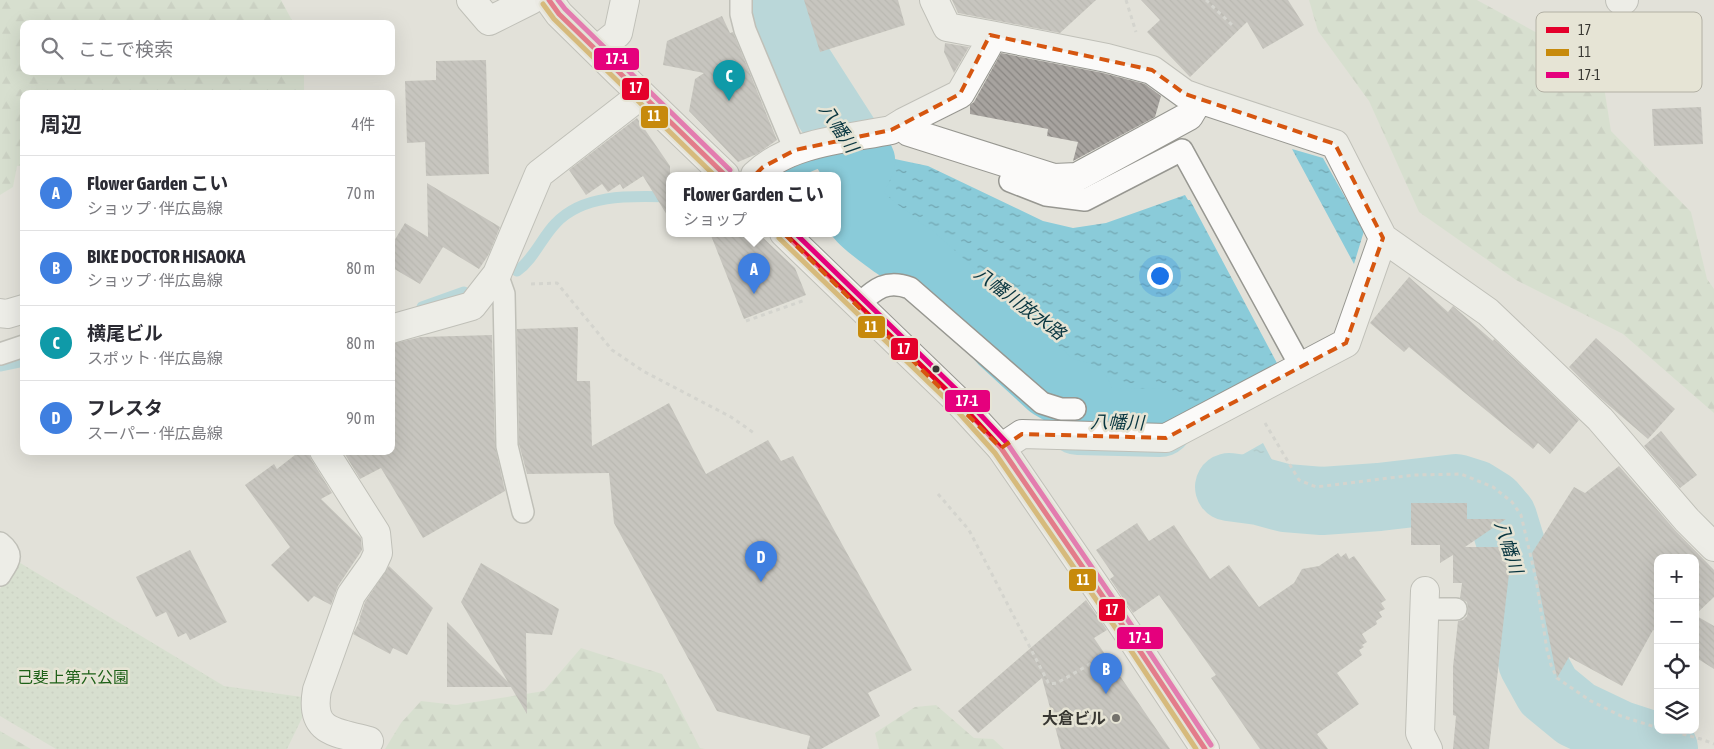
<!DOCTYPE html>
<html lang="ja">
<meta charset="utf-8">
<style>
body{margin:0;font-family:"Asap Condensed","Noto Sans JP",sans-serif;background:#f2f2f3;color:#2b2b33}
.controls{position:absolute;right:15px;bottom:15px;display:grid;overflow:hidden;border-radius:10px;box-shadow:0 5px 20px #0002}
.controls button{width:45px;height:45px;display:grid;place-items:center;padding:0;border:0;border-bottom:1px solid #e1e1e2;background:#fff;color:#2b2b33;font:25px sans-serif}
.you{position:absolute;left:1159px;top:275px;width:18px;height:18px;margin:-12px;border:4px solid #fff;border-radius:50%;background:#1a73e8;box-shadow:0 0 0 8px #1a73e833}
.badge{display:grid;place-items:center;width:32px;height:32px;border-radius:50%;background:#b45309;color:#fff;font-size:16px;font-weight:700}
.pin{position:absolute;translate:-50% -41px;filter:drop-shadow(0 1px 2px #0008)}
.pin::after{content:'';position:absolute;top:26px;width:18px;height:15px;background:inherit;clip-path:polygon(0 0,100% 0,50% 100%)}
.popup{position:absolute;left:666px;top:172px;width:175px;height:65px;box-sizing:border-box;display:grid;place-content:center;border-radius:10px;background:#fff;filter:drop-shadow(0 1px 4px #0005);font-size:16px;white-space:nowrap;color:#7c7c81}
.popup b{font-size:19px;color:#2b2b33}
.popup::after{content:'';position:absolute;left:50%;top:100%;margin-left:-10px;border:10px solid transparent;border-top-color:#fff}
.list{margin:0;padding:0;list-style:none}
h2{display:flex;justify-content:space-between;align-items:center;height:65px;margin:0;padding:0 20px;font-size:21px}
h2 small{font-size:16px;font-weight:400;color:#7c7c81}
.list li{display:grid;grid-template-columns:32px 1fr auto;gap:15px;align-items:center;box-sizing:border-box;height:75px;padding:0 20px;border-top:1px solid #e1e1e2}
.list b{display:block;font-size:19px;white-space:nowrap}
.list p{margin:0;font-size:16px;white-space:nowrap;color:#7c7c81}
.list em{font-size:16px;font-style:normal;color:#7c7c81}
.icon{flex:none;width:28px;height:28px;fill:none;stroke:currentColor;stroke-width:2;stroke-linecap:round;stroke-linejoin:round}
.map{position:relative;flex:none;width:1714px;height:749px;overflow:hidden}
.search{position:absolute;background:#fff;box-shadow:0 5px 20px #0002;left:20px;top:20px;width:375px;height:55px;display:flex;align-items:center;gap:12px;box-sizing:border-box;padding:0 18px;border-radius:10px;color:#7c7c81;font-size:19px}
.panel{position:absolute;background:#fff;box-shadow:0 5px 20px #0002;left:20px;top:90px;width:375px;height:365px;border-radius:10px}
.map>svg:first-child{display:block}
</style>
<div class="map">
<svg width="1714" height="749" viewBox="0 0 1714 749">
<defs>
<pattern id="grass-dots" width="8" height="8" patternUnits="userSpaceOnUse" patternTransform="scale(1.25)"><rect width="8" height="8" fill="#cbdcc4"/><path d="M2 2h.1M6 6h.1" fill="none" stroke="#afbda9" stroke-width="1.8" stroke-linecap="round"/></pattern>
<pattern id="forest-firs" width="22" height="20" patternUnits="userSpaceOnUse" patternTransform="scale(1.25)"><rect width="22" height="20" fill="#cbdcc4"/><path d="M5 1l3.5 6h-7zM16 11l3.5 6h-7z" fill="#afbda9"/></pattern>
<pattern id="water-ripples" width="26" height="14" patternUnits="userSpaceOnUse" patternTransform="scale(1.25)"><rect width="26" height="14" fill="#8acbd9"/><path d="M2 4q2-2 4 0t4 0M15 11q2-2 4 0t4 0" fill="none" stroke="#72a6b1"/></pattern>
<pattern id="building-back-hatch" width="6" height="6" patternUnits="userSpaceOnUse" patternTransform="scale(1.25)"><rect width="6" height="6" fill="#a7a39f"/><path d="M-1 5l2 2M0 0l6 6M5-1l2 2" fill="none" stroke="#898682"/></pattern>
</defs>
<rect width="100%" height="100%" fill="#e2e1d9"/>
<!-- grass -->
<path fill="url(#grass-dots)" d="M17,561L224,686L302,697V718L287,749H56L0,716V589Z"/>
<!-- forest -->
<path fill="url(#forest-firs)" d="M0,0H281L294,24H24V71H304V94H24V165L17,166L13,187L0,195Z
M1309,0H1477L1601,68L1611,131L1691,212L1707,279L1714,289V413L1623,334L1516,280L1419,212L1369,101L1318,31Z
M581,648L662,674L700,748L705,749H385L401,723L421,701L456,705L544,691Z
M936,705L974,738L993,739L1004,749H879L875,733L915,707Z
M0,731L31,749H0Z"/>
<!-- water -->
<path fill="url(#water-ripples)" d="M784,41L860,109L890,158L928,166L1043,221L1073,228L1106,223L1185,195L1188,200H1190L1278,365L1174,420L1171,415L1159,421L1161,426L1082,423V391L1066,390L1053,382L1004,338L1015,325L984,319L912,254L920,244L899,242L853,205L849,207L838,186V175H831L812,132Z
M1292,149L1323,158L1364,231L1354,264Z
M1263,443L1280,475L1283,473L1291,490L1303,493L1322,501L1283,505L1258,503L1201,491L1196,481Z"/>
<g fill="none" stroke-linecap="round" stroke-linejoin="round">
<!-- stream -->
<path stroke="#8acbd9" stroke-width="11" d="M789,175L820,162L828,175
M838,194L847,211L892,248
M907,259L978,322
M517,271C534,259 542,237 556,223C584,193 633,196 670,197
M422,307L464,292
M1000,342L1011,352L1017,353
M0,366L24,361"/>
<!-- river -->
<path stroke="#8acbd9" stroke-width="68" d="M775,0L777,26L784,41L861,161C857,171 850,184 850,194C849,215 880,233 895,245
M910,256L981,320
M1002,340L1051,385L1065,393L1078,395V421L1160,423
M1229,487L1259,491L1285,498L1322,501L1379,497L1456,488L1475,494L1491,504L1503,518L1518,567L1524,596L1532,662L1548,691L1576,714L1618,734L1664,749"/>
</g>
<!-- building -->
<path fill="url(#building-back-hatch)" d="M804,0H898L905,25L820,52Z
M952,0H1096L1060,33L958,13Z
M1141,0H1288L1304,25L1263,49L1247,22L1190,77L1147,32L1160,20Z
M722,16L730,33L733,32L777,140L757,154L738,162L689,111L695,79L704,73L663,65L667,41Z
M945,43L969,47L954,73L944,52Z
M1001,53L1103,73L1145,84L1161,96L1155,117L1073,161L1078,142L1047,136L1048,129L970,114V105L974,102Z
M486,60L489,174L426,176L425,142L407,143L405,81L436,80V61Z
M1701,107L1703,144L1654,146L1652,109Z
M637,118L670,166V220L643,176L623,189L620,184L608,192L602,184L586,195L569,170Z
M427,183L500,227L489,254L479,269L443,247L420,284L391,267V246L405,223L428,237Z
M710,233H758L795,268L806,295L744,319Z
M1409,277L1448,312L1453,306L1493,341L1494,339L1579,420L1550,454L1538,443L1533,449L1409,347L1404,352L1370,323Z
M578,327L577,381H590L592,446L669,403L706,474L768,440L781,461L793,456L912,670L868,693L880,716L821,749H807L810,736L717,711L614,523L609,473L527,474L519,444L517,329Z
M492,335L495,446L505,491L423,538L381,468L360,479L343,451H391V344L421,337Z
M1596,338L1675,409L1648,439L1599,397L1569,367Z
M1661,431L1697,475L1680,488L1644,446Z
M300,451H308L311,459L332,493L321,499L361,538L362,550L338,586L331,605L314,596L308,602L271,565L290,547L245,485L274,464L277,469Z
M1619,466L1675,530L1714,570V597L1695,615L1714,626V669L1695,657V558H1658V633L1653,630L1622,686L1569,657L1557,678L1532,553L1574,487L1585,493Z
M1411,503H1467V519H1506L1465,547H1512L1489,749H1453L1456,716L1453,715V667L1458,621L1463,620L1467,616L1468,609L1467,602L1460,598L1462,583H1453V555L1440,563V545H1411Z
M1137,523L1149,541L1174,525L1210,579L1229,565L1259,607L1294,583L1302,569L1319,566L1338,553L1341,557L1346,553L1349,559L1354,556L1386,600L1381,603L1385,609L1379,612L1382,617L1376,621L1377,624L1362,634L1367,642L1362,645L1364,647L1359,650L1362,655L1337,673L1359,704L1317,734L1328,749H1260L1211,678L1216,675L1159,595L1133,613L1110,579L1114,576L1096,550Z
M190,550L227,622L190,640L186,633L178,637L166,612L156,617L136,577Z
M481,563L559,609L552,635L526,633L527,714L511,687H447V622L508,682L461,602Z
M389,566L433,608L407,655L393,648L390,654L353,634L360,621L359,620L365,602Z
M1086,600L1107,630L1094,638L1170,749H1061L1042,678L978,733L958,711Z"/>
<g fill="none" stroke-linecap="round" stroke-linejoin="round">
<defs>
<path id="lane" d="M741,0V14L745,30L795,150
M1016,165L1010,181L1046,195L1085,200L1182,150L1301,367
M497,274L504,294L507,446L523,512
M859,304C875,289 887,279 910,288L1042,403L1061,409H1075
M0,354L24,346
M0,543C15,555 9,560 0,575
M1424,609H1456"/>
<path id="street" d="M471,0L489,21L531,0
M1620,0H1624
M990,35L1107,58L1152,70L1185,94L1199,99
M597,50L618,33L625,0
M904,122L960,94L987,47L990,35L947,27L934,0
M755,175C789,142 846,139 891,130L904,122L909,132L1054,178L1077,177L1189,116L1199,99L1335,144L1383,238L1488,312L1600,419L1687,520L1714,547
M0,313L7,314L24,309
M391,329L472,306L497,274L539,174L641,95
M1001,448L1022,434L1166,438L1346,343L1383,238
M324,451L376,533L378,553L373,564L351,595L317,690C309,734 337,732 369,741
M1425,591L1420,733L1428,749"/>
<path id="secondary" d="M549,0L559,14L618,72L725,175
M784,233L956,399L1001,448L1132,639L1205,749"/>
</defs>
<!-- lane casing -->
<use href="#lane" stroke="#979791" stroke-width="24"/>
<!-- street casing -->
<use href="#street" stroke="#979791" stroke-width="30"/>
<!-- secondary casing -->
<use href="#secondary" stroke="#979791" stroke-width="30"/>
<!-- path -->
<path stroke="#c3c3c1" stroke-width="3" stroke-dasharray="4 4" stroke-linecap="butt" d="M1126,0L1136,32
M1206,0L1232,25
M531,284L557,283L612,350L643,371L731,417L754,433
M746,321L805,300
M1265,423L1299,480L1316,487L1414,475L1461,474L1493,487L1512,502L1521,515L1536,579L1547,650L1551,665L1557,678L1591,701L1621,716L1658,728
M938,494L969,530L1049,684L1057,683L1104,656
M1667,730L1701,739L1714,744"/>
<!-- lane -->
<use href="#lane" stroke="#fbfaf9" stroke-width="21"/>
<!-- street -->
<use href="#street" stroke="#fbfaf9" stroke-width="28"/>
<!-- secondary -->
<use href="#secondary" stroke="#f6f4f1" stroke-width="28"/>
<defs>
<path id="bus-1" d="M549,0L559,14L725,175
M784,233L956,399L1001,448L1132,639L1205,749"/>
<path id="bus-2" d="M543,4L554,19L714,175
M779,238L951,404L995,453L1126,643L1196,749"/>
<path id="bus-3" d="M558,0L565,9L730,170
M795,233L961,394L1007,443L1138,635L1211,745"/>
</defs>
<!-- bus-1 casing -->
<use href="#bus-1" stroke="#e6e4d5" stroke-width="9"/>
<!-- bus-2 casing -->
<use href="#bus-2" stroke="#e6e4d5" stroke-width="9"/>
<!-- bus-3 casing -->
<use href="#bus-3" stroke="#e6e4d5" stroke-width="9"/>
<!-- bus-1 -->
<use href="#bus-1" stroke="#e4002b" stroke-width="5"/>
<!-- bus-2 -->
<use href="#bus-2" stroke="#c78a0c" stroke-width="5"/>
<!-- bus-3 -->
<use href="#bus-3" stroke="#e5007d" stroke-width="5"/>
</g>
<!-- marked area -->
<path d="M0 0H1714V749H0ZM990,35L1152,70L1185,94L1335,144L1383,238L1346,343L1166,438L1022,434L1001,448L740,190L763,167L795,150L891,130L960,94Z" fill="#e2e1d9" fill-opacity=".55" fill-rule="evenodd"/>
<path fill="none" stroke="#d65610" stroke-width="4" stroke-dasharray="10 6" stroke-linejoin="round" d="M990,35L1152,70L1185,94L1335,144L1383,238L1346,343L1166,438L1022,434L1001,448L740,190L763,167L795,150L891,130L960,94Z"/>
<!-- markers -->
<circle fill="#383732" stroke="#e6e4d5" stroke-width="2" cx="936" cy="369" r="4.5"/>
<circle fill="#74726c" stroke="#e6e4d5" stroke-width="2" cx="1116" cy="718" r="5"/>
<g text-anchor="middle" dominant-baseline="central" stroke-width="5" stroke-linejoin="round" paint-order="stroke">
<!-- park labels -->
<g font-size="16" fill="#1f6119" stroke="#e6e4d5">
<text x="73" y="677">己斐上第六公園</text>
</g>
<!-- poi labels -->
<g font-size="16" font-weight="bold" fill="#383732" stroke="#e6e4d5" text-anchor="end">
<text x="1106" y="718">大倉ビル</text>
</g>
<!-- water labels -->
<g font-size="18" font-style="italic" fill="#093640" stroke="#e6e4d5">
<text transform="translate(839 128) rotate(57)">八幡川</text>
<text transform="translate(1020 303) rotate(37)">八幡川放水路</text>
<text transform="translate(1117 422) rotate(1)">八幡川</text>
<text transform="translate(1509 547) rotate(72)">八幡川</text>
</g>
</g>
<!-- legend -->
<rect x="1536" y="12" width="166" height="80" rx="8" fill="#e6e4d5" stroke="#b2b0a4" stroke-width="1"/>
<rect x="1546" y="27" width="23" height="6" fill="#e4002b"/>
<rect x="1546" y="49" width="23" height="7" fill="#c78a0c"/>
<rect x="1546" y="72" width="23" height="6" fill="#e5007d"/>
<g font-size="14" fill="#383732">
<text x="1578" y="35">17</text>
<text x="1578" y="57">11</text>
<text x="1578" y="80">17-1</text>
</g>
<g stroke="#e6e4d5" stroke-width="2">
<rect x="593" y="47" width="47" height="24" rx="5" fill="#e5007d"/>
<rect x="621" y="77" width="29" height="24" rx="5" fill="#e4002b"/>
<rect x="640" y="105" width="29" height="24" rx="5" fill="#c78a0c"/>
<rect x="857" y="315" width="29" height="24" rx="5" fill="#c78a0c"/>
<rect x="890" y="337" width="29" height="24" rx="5" fill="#e4002b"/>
<rect x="944" y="389" width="47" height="24" rx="5" fill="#e5007d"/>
<rect x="1068" y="568" width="29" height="24" rx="5" fill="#c78a0c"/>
<rect x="1098" y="598" width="28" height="24" rx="5" fill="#e4002b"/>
<rect x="1116" y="626" width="48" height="24" rx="5" fill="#e5007d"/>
</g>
<g font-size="14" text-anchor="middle" font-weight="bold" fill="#fff">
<text x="617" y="64">17-1</text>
<text x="636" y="93">17</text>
<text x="654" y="121">11</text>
<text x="871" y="332">11</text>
<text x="904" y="354">17</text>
<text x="967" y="406">17-1</text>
<text x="1083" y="585">11</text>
<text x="1112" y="615">17</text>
<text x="1140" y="643">17-1</text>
</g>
</svg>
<div class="controls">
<button>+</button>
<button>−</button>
<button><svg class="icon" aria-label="locate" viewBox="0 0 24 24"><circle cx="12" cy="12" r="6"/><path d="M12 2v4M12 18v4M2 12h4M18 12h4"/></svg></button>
<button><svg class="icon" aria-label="layers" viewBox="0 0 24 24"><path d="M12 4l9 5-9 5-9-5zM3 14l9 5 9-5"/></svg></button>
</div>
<div class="you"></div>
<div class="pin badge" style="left:754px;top:294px;background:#3f7fe0">A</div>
<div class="popup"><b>Flower Garden こい</b>ショップ</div>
<div class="pin badge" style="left:1106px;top:694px;background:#3f7fe0">B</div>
<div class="pin badge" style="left:729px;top:101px;background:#0f9aa8">C</div>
<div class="pin badge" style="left:761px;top:582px;background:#3f7fe0">D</div>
<div class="search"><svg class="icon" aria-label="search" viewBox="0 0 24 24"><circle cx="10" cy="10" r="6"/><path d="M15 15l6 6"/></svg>ここで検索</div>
<section class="panel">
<h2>周辺<small>4件</small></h2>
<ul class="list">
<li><span class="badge" style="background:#3f7fe0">A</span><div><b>Flower Garden こい</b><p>ショップ · 伴広島線</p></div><em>70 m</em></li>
<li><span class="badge" style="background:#3f7fe0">B</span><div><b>BIKE DOCTOR HISAOKA</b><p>ショップ · 伴広島線</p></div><em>80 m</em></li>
<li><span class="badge" style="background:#0f9aa8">C</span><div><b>横尾ビル</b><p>スポット · 伴広島線</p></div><em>80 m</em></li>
<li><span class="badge" style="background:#3f7fe0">D</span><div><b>フレスタ</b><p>スーパー · 伴広島線</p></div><em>90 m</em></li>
</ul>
</section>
</div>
